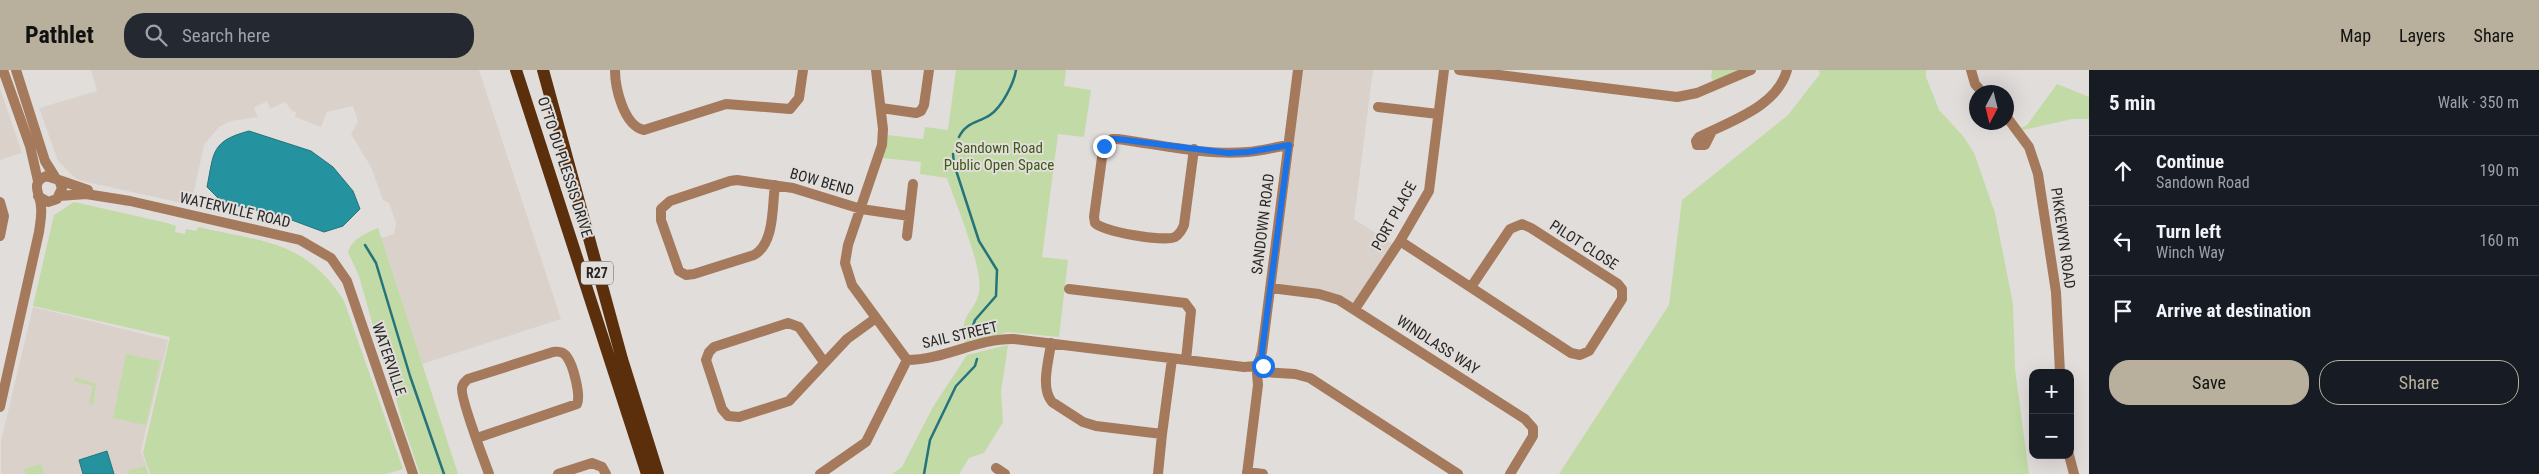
<!DOCTYPE html>
<meta charset="utf-8">
<style>
body{margin:0;font-family:"Roboto Condensed",sans-serif;background:#242831;color:#f1f3f6}
.controls{position:absolute;right:15px;bottom:15px;display:grid;overflow:hidden;border-radius:10px;box-shadow:0 5px 20px #0002}
.controls button{width:45px;height:45px;display:grid;place-items:center;padding:0;border:0;border-bottom:1px solid #363941;background:#171b24;color:#f1f3f6;font:25px sans-serif}
.compass{position:absolute;left:1969px;top:15px;width:45px;height:45px;border-radius:50%;background:#171b24;box-shadow:0 5px 20px #0002;rotate:187deg}
.stop{position:absolute;width:15px;height:15px;margin:-11px;border:4px solid #1a73e8;border-radius:50%;background:#fff}
.stop.end{background:#1a73e8;border-color:#fff;box-shadow:0 1px 5px #0008}
.list{margin:0;padding:0;list-style:none}
h2{display:flex;justify-content:space-between;align-items:center;height:65px;margin:0;padding:0 20px;font-size:21px}
h2 small{font-size:16px;font-weight:400;color:#9ea1a6}
.list li{display:grid;grid-template-columns:32px 1fr auto;gap:15px;align-items:center;box-sizing:border-box;height:70px;padding:0 20px;border-top:1px solid #363941}
.list b{display:block;font-size:19px;white-space:nowrap}
.list p{margin:0;font-size:16px;white-space:nowrap;color:#9ea1a6}
.list em{font-size:16px;font-style:normal;color:#9ea1a6}
.actions{display:flex;gap:10px;padding:15px 20px}
.actions a{flex:1;padding:11px 0;border:1px solid #b8b09c;border-radius:20px;text-align:center;font-size:18px;color:#b8b09c}
.actions .main{background:#b8b09c;color:#111}
.icon{flex:none;width:28px;height:28px;fill:none;stroke:currentColor;stroke-width:2;stroke-linecap:round;stroke-linejoin:round}
.map{position:relative;flex:none;width:2089px;height:404px;overflow:hidden}
header{display:flex;align-items:center;gap:30px;box-sizing:border-box;height:70px;padding:0 25px;background:#b8b09c;color:#111}
header strong{font-size:24px}
nav{display:flex;gap:28px;margin-inline-start:auto;font-size:18px}
.search{width:350px;height:45px;background:#242831;display:flex;align-items:center;gap:12px;box-sizing:border-box;padding:0 18px;border-radius:20px;color:#9ea1a6;font-size:19px}
main{display:flex}
aside{flex:1;background:#171b24}
.map>svg:first-child{display:block}
</style>
<header>
<strong>Pathlet</strong>
<div class="search"><svg class="icon" aria-label="search" viewBox="0 0 24 24"><circle cx="10" cy="10" r="6"/><path d="M15 15l6 6"/></svg>Search here</div>
<nav><a>Map</a><a>Layers</a><a>Share</a></nav>
</header>
<main>
<div class="map">
<svg width="2089" height="404" viewBox="0 0 2089 404">
<rect width="100%" height="100%" fill="#e0dddb"/>
<!-- built -->
<path fill="#dad2ca" d="M91,0H479L561,249L422,294L381,168L394,164L396,153L389,133L383,130L371,97L351,64L358,51L353,36L327,42L321,57L295,47L296,42L292,41L285,32L270,39L267,31L254,38L258,47L231,51L219,57L204,75L191,135L82,111L75,108L58,91L39,38L97,21Z
M1298,0H1373L1354,149L1396,176L1354,238L1339,229L1270,217Z
M0,18L22,83L0,90Z
M33,237L168,270L141,380L149,404H1V371Z"/>
<!-- green -->
<path fill="#c1daa6" d="M956,0H1066L1064,16L1091,20L1084,67L1058,64L1042,187L1068,190L1059,267L1007,262L966,275C958,242 974,246 979,222C984,199 955,132 947,108L920,104L921,92L883,88L887,65L923,69L925,57L948,60Z
M1712,0H1740L1714,12L1711,7Z
M1819,0H1926V7L1939,40L1963,66L1974,83L1995,143L2013,234L2015,299L2029,404H1559L1669,235L1682,130L1788,45L1820,4Z
M2057,14L2089,27V49H2072L2023,60L2021,58L2027,55Z
M74,132L167,153L176,156L175,162L185,164L186,159L196,161L198,157C262,172 306,170 344,231L403,399L386,404H150L143,383L170,267L33,236L54,145Z
M378,158L458,404H420L403,354L381,275L374,259L359,206L348,182C352,169 366,163 378,158Z
M1008,275L1001,322L1003,352L984,383L969,388L959,404H892L902,397L933,337L967,285Z
M126,284L160,291L146,355L113,348Z
M75,307L96,314L93,335L89,334L93,316L73,311Z
M41,394L44,404H26L24,399Z
M145,396L148,404H129L128,401Z"/>
<!-- water -->
<path fill="#24939f" stroke="#25737b" d="M249,61L311,81L333,97L353,121L360,139L343,156L324,162L281,146L222,132L207,117C214,82 211,71 249,61Z
M107,381L114,404H83L79,390Z"/>
<g fill="none" stroke-linecap="round" stroke-linejoin="round">
<!-- stream -->
<path stroke="#25737b" stroke-width="2.5" d="M959,67C966,52 978,53 990,45C1002,37 1014,13 1016,0
M953,84L954,94L979,171L997,200L996,226L975,250L971,262
M365,175L376,193L410,306L444,404
M924,404L930,370L956,316L975,296L977,289"/>
<!-- minor -->
<path stroke="#a5795b" stroke-width="10" d="M3,0L30,76L38,111
M16,0L45,91L55,107
M615,0C615,18 624,56 644,60L726,34L790,39L799,28L803,0
M876,0L883,59L882,75L848,175L845,193L852,215L907,290C944,290 978,268 1014,269L1244,297L1256,296
M1459,0L1677,27L1697,23L1751,0
M1971,0L1975,14L1982,22
M1378,37L1438,44
M881,38L916,43L921,41L924,35L929,0
M2006,46L2029,77L2038,104L2056,222L2060,303
M1712,61L1705,75H1697L1696,71L1699,67C1730,51 1777,37 1787,0
M1194,79L1184,155C1182,160 1180,164 1175,167C1164,172 1104,162 1095,153L1094,147L1103,80L1112,69H1117C1157,74 1208,86 1247,82C1261,81 1275,77 1289,75
M59,110L88,120
M775,115C772,136 775,173 754,185L694,204L686,205L679,201L661,150V139L670,131L730,111L737,110L793,118L861,139L909,146
M59,126L86,124L130,131L300,170L331,188L347,211L413,404
M0,132L4,146L0,166
M907,166L913,114
M1400,171L1571,283L1580,285L1589,281L1622,229V219L1618,214L1531,158L1522,154L1510,159L1471,217
M1270,218L1319,224L1339,230L1525,349L1533,358V366L1510,404
M1069,219L1185,233L1191,241L1186,290
M1355,239L1400,171L1429,121L1444,0
M1051,273C1049,291 1040,317 1052,332L1083,352L1096,356L1162,364L1172,289
M824,292L799,257L788,253L714,277L709,282L706,290L722,339L728,346L739,347L789,331L847,269L876,248
M1258,295L1262,282L1298,0
M1264,302L1295,304L1310,308L1458,404
M0,337L39,162C40,154 42,146 41,137C41,125 29,113 46,106L59,110L62,118L57,129L48,132L38,126
M477,368L577,334C581,325 573,295 567,287C564,282 558,281 553,282L468,309C465,312 462,314 462,318C460,328 484,390 489,404
M2069,385L2074,404
M996,398L1005,404
M1247,402L1263,404
M558,404L592,393L602,397L606,404
M820,404L866,372L907,290
M1158,404L1162,364
M1247,404L1258,315L1257,303"/>
<!-- major -->
<path stroke="#5b2f0b" stroke-width="12" d="M516,0L647,404
M543,0L622,289L658,404"/>
</g>
<g fill="none" stroke-linecap="round" stroke-linejoin="round">
<!-- route -->
<path stroke="#1a73e8" stroke-width="6" d="M1104,76L1112,69H1117L1228,83L1248,82L1289,75L1262,282L1263,296"/>
</g>
<g text-anchor="middle" dominant-baseline="central" stroke-width="4" stroke-linejoin="round" paint-order="stroke">
<!-- shield labels -->
<rect fill="#e0dddb" stroke="#5f5e5c" stroke-width="1" x="581" y="191.5" width="32" height="23" rx="4"/>
<g font-size="14" font-weight="bold" fill="#282726">
<text x="597" y="203">R27</text>
</g>
<!-- park labels -->
<g font-size="15" fill="#3e5a15" stroke="#e0dddb">
<text x="999" y="78">Sandown Road<tspan x="999" dy="17">Public Open Space</tspan></text>
</g>
<!-- street labels -->
<g font-size="15" fill="#282726" stroke="#e0dddb">
<text transform="translate(565 97) rotate(72)">OTTO DU PLESSIS DRIVE</text>
<text transform="translate(822 112) rotate(16)">BOW BEND</text>
<text transform="translate(235 140) rotate(13)">WATERVILLE ROAD</text>
<text transform="translate(1394 146) rotate(-61)">PORT PLACE</text>
<text transform="translate(1263 154) rotate(-83)">SANDOWN ROAD</text>
<text transform="translate(2063 168) rotate(82)">PIKKEWYN ROAD</text>
<text transform="translate(1584 175) rotate(33)">PILOT CLOSE</text>
<text transform="translate(960 265) rotate(-13)">SAIL STREET</text>
<text transform="translate(1438 275) rotate(33)">WINDLASS WAY</text>
<text transform="translate(389 289) rotate(71)">WATERVILLE</text>
</g>
</g>
</svg>
<div class="controls">
<button>+</button>
<button>−</button>
</div>
<svg class="compass" viewBox="-18 -18 36 36"><path d="M0-13l5 13h-10z" fill="#e53935"/><path d="M0 13l5-13h-10z" fill="#9ea1a6"/></svg>
<div class="stop" style="left:1263px;top:296px"></div>
<div class="stop end" style="left:1104px;top:76px"></div>
</div>
<aside>
<h2>5 min<small>Walk · 350 m</small></h2>
<ul class="list">
<li><svg class="icon" aria-label="ahead" viewBox="0 0 24 24"><path d="M12 20V5M6 11l6-6 6 6"/></svg><div><b>Continue</b><p>Sandown Road</p></div><em>190 m</em></li>
<li><svg class="icon" aria-label="left" viewBox="0 0 24 24"><path d="M17 20v-9H6M10 6l-5 5 5 5"/></svg><div><b>Turn left</b><p>Winch Way</p></div><em>160 m</em></li>
<li><svg class="icon" aria-label="arrive" viewBox="0 0 24 24"><path d="M6 21V4h12l-3 4 3 4H6"/></svg><div><b>Arrive at destination</b></div></li>
</ul>
<div class="actions"><a class="main">Save</a><a>Share</a></div>
</aside>
</main>
